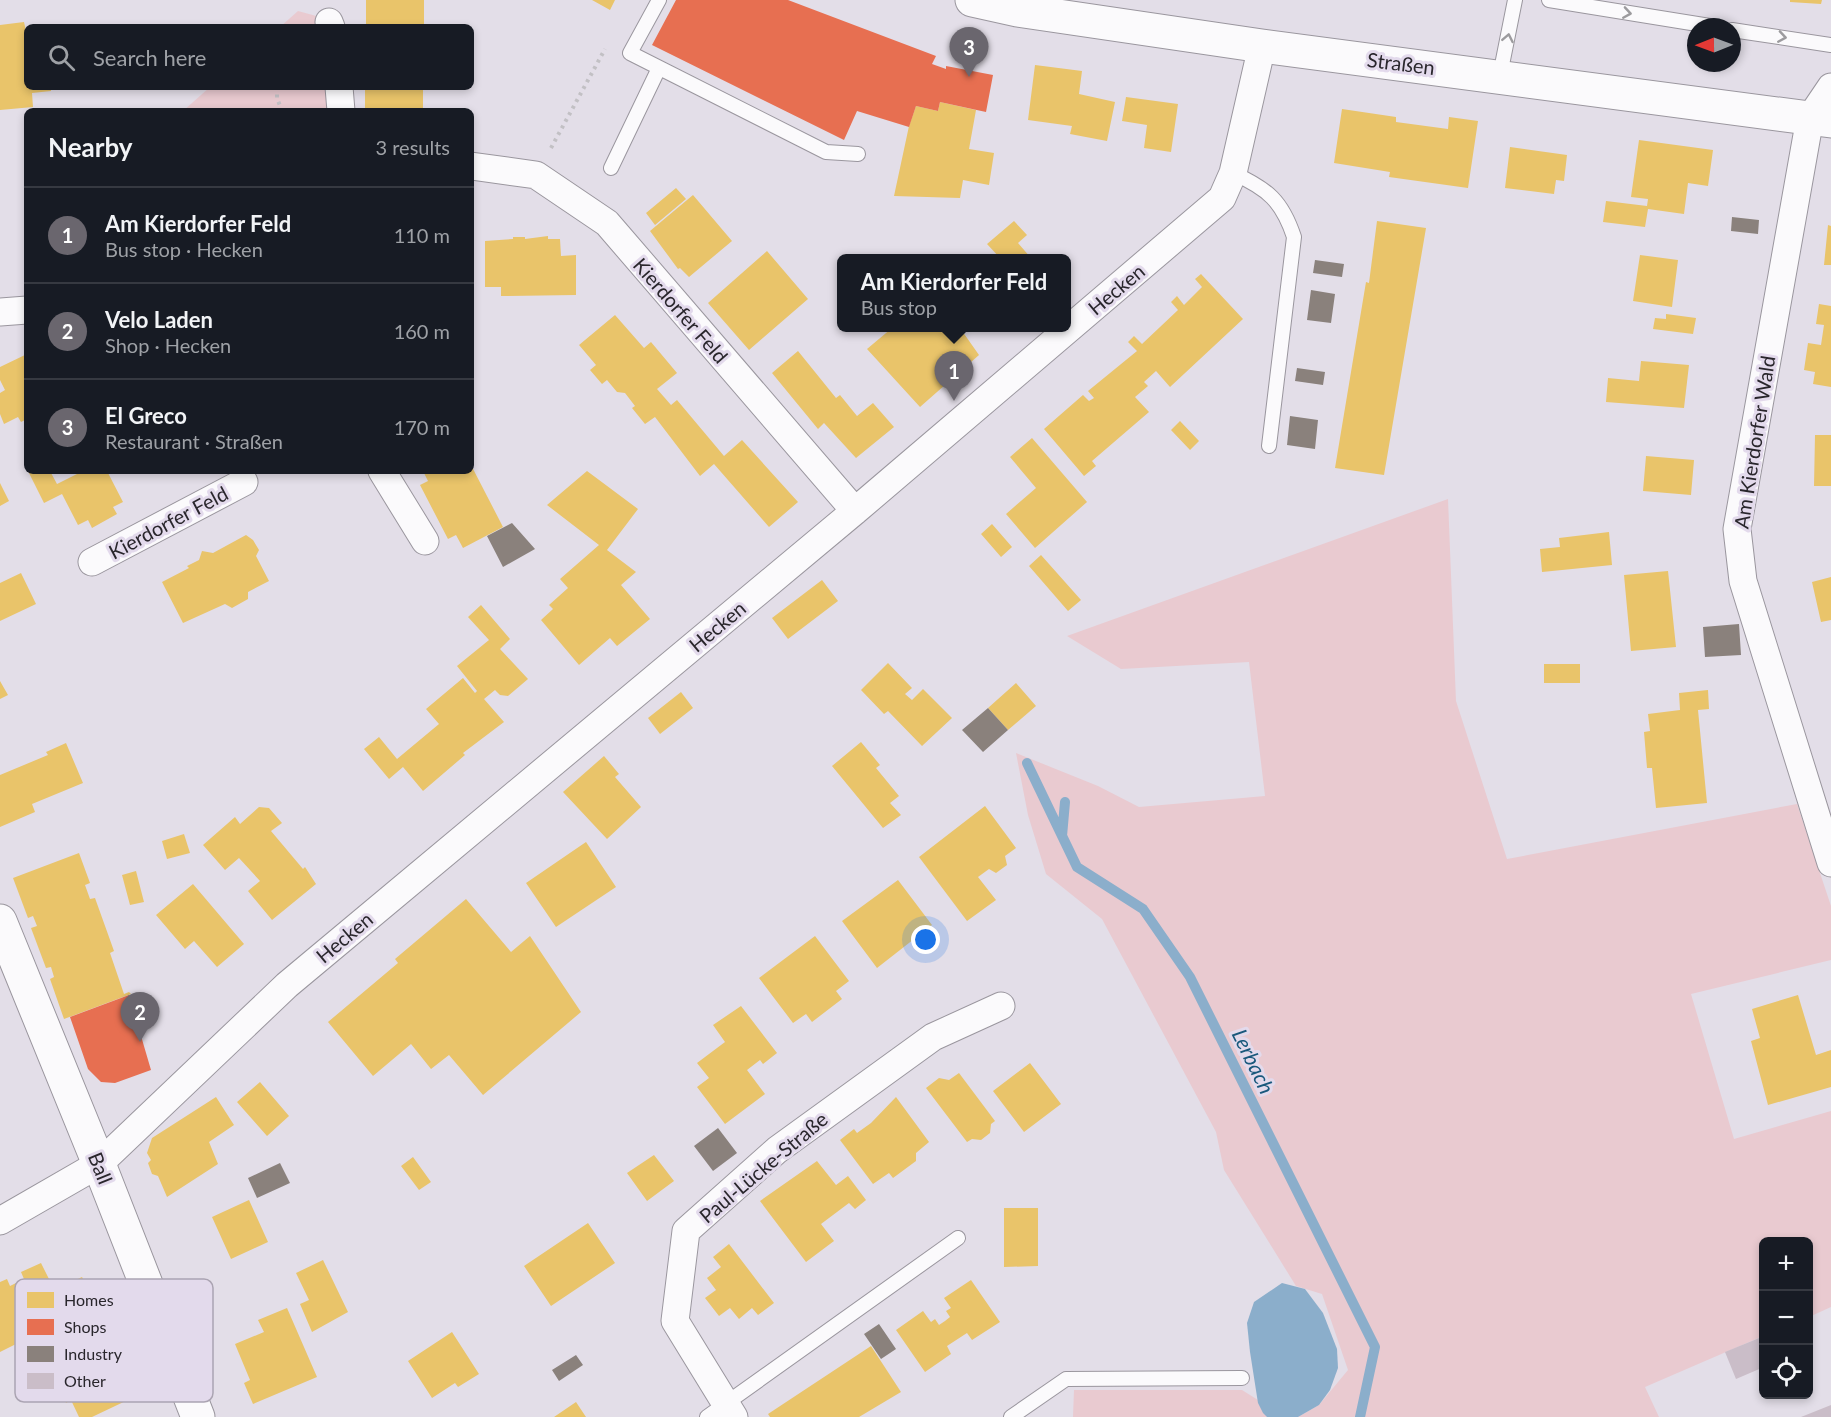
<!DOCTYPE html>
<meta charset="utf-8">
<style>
body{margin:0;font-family:Lato,sans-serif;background:#20242c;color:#f1f3f6}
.controls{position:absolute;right:18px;bottom:18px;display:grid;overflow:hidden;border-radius:9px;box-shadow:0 3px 9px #0003}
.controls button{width:54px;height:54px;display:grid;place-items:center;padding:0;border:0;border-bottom:2px solid #363941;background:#171b24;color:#f1f3f6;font:30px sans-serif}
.compass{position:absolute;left:1687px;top:18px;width:54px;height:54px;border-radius:50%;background:#171b24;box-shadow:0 3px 9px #0003;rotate:269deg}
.you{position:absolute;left:926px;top:940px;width:21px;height:21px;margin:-15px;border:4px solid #fff;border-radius:50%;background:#1a73e8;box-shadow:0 0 0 9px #1a73e833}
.badge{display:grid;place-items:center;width:39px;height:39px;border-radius:50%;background:#6a666e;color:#fff;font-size:20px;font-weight:700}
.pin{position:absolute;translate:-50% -50px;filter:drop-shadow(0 2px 3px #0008)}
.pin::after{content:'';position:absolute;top:32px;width:21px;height:18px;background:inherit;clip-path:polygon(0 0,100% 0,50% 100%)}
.popup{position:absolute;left:837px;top:254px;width:234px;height:78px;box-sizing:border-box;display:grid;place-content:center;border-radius:9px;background:#171b24;filter:drop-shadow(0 2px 4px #0005);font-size:20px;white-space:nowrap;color:#9ea1a6}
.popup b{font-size:22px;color:#f1f3f6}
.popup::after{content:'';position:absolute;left:50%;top:100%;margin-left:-12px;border:12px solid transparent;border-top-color:#171b24}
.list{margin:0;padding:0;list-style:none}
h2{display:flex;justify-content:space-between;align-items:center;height:78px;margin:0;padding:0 24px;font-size:26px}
h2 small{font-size:20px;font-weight:400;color:#9ea1a6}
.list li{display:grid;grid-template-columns:39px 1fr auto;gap:18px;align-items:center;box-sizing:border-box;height:96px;padding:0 24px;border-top:2px solid #363941}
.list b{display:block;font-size:22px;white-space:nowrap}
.list p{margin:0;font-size:20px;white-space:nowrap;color:#9ea1a6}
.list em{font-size:20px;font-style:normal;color:#9ea1a6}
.icon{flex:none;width:33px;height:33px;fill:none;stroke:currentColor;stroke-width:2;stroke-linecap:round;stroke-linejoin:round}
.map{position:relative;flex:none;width:1831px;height:1417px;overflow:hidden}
.search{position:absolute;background:#171b24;box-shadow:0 3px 9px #0003;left:24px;top:24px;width:450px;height:66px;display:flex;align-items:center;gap:15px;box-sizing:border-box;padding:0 21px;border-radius:9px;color:#9ea1a6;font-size:22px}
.panel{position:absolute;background:#171b24;box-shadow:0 3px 9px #0003;left:24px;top:108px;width:450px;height:366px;border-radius:9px}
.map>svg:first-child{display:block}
</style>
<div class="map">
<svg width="1831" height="1417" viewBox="0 0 1831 1417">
<rect width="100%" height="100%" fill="#e3dee8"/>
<!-- green -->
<path fill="#e9cad0" d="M298,11L320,17L324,27H280Z
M210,87H330V111H183Z
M1448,499L1456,701L1507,859L1797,804L1831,906V960L1691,994L1734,1139L1831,1111V1307L1809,1317L1808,1242H1764L1763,1336L1645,1387L1659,1417H1298L1319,1405L1348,1370L1322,1294L1296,1286L1224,1170L1216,1132L1102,919L1046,874L1028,815L1016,753L1098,786L1139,807L1265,796L1249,662L1121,669L1067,636Z
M1074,1390H1242L1258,1400L1267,1417H1073Z"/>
<!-- water -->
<path fill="#8baecb" d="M1282,1283L1305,1289L1323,1313L1337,1349L1338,1368L1330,1390L1319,1405L1298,1417H1267L1263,1413L1258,1403L1250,1352L1247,1323L1254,1302Z"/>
<!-- homes -->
<path fill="#e9c46a" d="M366,0H424V27H366Z
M592,0H615L610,10Z
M1790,0H1822L1821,4L1790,2Z
M24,22L27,35V87H51V91L32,93L33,107L0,110V25Z
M1035,65L1082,71L1079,94L1115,102L1107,141L1070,134L1072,126L1028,120Z
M365,87H423V111H365Z
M1126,97L1178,104L1171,152L1144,148L1147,125L1122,121Z
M940,102L976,110L969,149L994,153L989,185L963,180L960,198L894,196L909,126L916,106L938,111Z
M1342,109L1396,117V122L1448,129L1449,117L1478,121L1468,188L1389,177L1390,172L1334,163Z
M1639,140L1713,150L1708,186L1688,183L1684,214L1648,209L1645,227L1603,222L1606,201L1647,206L1648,199L1631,197Z
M1510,147L1567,155L1564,181L1556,180L1554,194L1505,188Z
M676,188L686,199L655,225L646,213Z
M693,195L732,241L689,277L680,268L678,269L650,231Z
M1014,221L1027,235L1018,243L1031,258H1000L987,244Z
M1377,221L1426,228L1384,475L1335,468L1366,282L1369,283Z
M1828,225L1831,226V265H1824Z
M548,236V239H560L561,256L576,255V295L501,296V287H485V241L513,239V237H525V239Z
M767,251L808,299L749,350L708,303Z
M1640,255L1678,260L1672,307L1633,301Z
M1201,274L1243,319L1170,387L1156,371L1144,382L1148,386L1135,397L1149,412L1092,461L1096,466L1084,476L1044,429L1083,395L1089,401L1094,398L1088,391L1137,351L1128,342L1134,336L1142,344L1178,310L1171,302L1177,296L1184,305L1202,287L1195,279Z
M1819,304L1831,306V387L1813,384L1815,372L1804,370L1808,343L1821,345L1824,325L1816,324Z
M1666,314L1696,318L1693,334L1653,329L1655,318L1666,319Z
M615,315L644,348L651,342L677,373L657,389L671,405L677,400L724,456L742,440L798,502L769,527L714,464L700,476L655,417L645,424L632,408L635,406L625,393L617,392L607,380L602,384L590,370L596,365L579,345Z
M892,328H960L979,355L920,407L867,349Z
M798,351L836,398L840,395L857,416L873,403L894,427L856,458L824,423L818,429L772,373Z
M27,354V419L21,422L18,417L4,424L0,414V393L5,390L0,380V367Z
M1641,361L1689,365L1684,408L1606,402L1608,378L1639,381Z
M1180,421L1199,441L1190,450L1171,430Z
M1815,435H1831V486H1814Z
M1032,438L1087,502L1035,548L1006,514L1036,488L1010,457Z
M1646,456L1694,460L1691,495L1643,491Z
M471,465L503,527L463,548L456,535L448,539L420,485L428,481L423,471H471Z
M28,471H50L57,484L83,471H107L123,502L113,507L117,514L92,528L88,520L78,525L62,494L44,503Z
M587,471L638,509L607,550L636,572L621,585L650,619L617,646L610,638L579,665L541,620L553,609L549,605L568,588L560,579L599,545L547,505Z
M0,483L9,501L0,506Z
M992,524L1012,547L1001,557L981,534Z
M1609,532L1612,565L1542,572L1540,549L1560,547L1559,538Z
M246,535L253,540L259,550L256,556L269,581L248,592V599L232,608L225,604L183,623L162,582L189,568L187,566L199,560L202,551L213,553Z
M1041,555L1081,600L1068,611L1029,566Z
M1668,571L1676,647L1631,651L1624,575Z
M21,573L36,604L0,621V583Z
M1831,577V620L1821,622L1812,582Z
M822,580L838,601L788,639L772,618Z
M481,605L510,639L500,649L528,679L508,696L500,695L495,690L484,699L504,722L463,753L465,755L423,791L403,767L389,779L364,749L379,737L397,759L439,724L426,709L463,678L475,693L477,691L457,666L489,640L468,617Z
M888,663L912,688L905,694L912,700L923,689L952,718L922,746L888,711L884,714L861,690Z
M1544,664H1580V683H1544Z
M0,681L8,695L0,699Z
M1016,683L1036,706L1008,730L988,708Z
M1708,690L1709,709L1698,710L1707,803L1656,808L1652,768H1647L1644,732L1650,731L1648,714L1680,710L1679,693Z
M681,692L693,708L660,734L648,718Z
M861,742L880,765L876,768L899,796L890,803L901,815L883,828L832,766Z
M66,743L83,783L32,804L35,812L0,827V775L48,755L46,752Z
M604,756L619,774L615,777L641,807L607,839L563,792Z
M985,806L1016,848L1005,856L1007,865L996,873L989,869L978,877L996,900L967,921L919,857Z
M259,807L269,808L282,823L271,831L303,869L305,867L316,884L272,920L248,891L260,881L239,858L225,870L203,845L235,817L240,824Z
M184,834L190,853L167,859L162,841Z
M586,842L616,887L556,927L526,883Z
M79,853L90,883L85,885L90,899L95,898L114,951L110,953L124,994L129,992L131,994L64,1019L50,979L54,977L51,967L46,968L31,928L37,926L33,916L28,918L13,878Z
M136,871L144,902L130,905L122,875Z
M898,880L932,925L877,968L842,921Z
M193,884L244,944L217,967L194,941L185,949L156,915Z
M466,899L511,952L530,936L581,1012L483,1095L449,1055L431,1069L411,1044L373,1076L328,1022L398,963L395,959Z
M815,936L849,981L836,991L842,999L812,1022L806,1014L793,1023L759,978Z
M1798,995L1816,1055L1831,1050V1087L1768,1105L1751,1041L1760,1038L1752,1009Z
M741,1006L777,1053L763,1064L760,1060L747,1070L765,1094L725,1124L697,1087L709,1078L697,1063L725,1042L713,1025Z
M1030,1063L1061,1104L1024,1132L993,1091Z
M959,1073L995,1121L991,1124L990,1133L981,1140L972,1139L967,1142L926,1088L939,1078L949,1080Z
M260,1082L289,1116L267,1136L237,1102Z
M216,1097L234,1125L209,1142L218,1164L167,1197L158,1176L152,1174L148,1163L151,1160L147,1153L152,1138Z
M896,1097L929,1142L916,1153V1161L893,1178L889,1173L873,1184L840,1140L854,1129L857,1133L871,1123Z
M654,1155L674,1181L647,1201L627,1173Z
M413,1157L431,1182L419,1190L401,1166Z
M817,1161L836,1185L848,1176L866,1200L855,1209L849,1203L821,1224L834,1241L806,1262L760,1201Z
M249,1200L268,1242L231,1259L212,1217Z
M1004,1208H1038V1266L1004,1267Z
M588,1223L615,1263L551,1306L524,1266Z
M729,1244L774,1303L758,1315L752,1308L739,1319L730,1308L719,1316L705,1298L716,1290L707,1278L721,1267L713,1257Z
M323,1260L348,1312L312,1332L300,1304L309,1300L296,1273Z
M41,1263L51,1283L61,1287L82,1277L92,1297L85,1301L91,1315L98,1311L105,1325L99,1328L113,1358L109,1360L114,1370L118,1368L132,1398L92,1417H79L71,1400L66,1403L54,1376L58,1374L48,1352L60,1346L49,1324L38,1320L15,1330L20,1342L0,1352V1282L7,1279L10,1286L24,1279L21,1272Z
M971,1280L1000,1322L972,1340L967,1333L947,1346L951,1354L925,1372L896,1330L923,1311L931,1322L935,1319L939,1325L945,1321L950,1317L946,1311L951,1308L944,1298Z
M287,1308L317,1377L253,1404L244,1383L250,1380L235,1344L264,1332L258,1320Z
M452,1332L479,1374L458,1387L455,1383L432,1398L408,1361Z
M871,1346L901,1392L859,1417H770L768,1414Z
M576,1402L586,1417H554Z"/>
<!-- shops -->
<path fill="#e76f51" d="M676,0H788L936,56L932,64L946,69V66L993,75L986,112L940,102L938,111L916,106L909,127L857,111L844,140L652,45Z
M129,995L151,1070L115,1083L101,1082L88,1069L70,1017Z"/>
<!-- industry -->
<path fill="#8a817c" d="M1732,217L1759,220L1758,234L1731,231Z
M1315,260L1344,264L1342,277L1313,273Z
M1311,290L1335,294L1331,323L1307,320Z
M1297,368L1325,372L1323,385L1295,381Z
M1290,416L1318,420L1315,449L1287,445Z
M512,523L535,549L503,567L487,536Z
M1739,624L1741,655L1705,657L1703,627Z
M988,708L1008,730L983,752L962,730Z
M718,1128L737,1153L713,1171L694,1146Z
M280,1163L290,1183L257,1198L248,1178Z
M879,1324L896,1349L881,1359L864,1334Z
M576,1355L583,1365L559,1381L552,1370Z"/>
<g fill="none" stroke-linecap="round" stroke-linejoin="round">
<!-- stream -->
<path stroke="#8baecb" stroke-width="10" d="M1027,763L1077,867L1143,909L1190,977L1375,1347L1360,1417
M1062,836L1065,802"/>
</g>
<!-- building -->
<path fill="#cabdc8" d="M1764,1336V1367L1736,1379L1725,1352Z
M1831,1405V1417H1801Z"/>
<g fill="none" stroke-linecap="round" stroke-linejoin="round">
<defs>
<path id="lane" d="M659,0L630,53L826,152L858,154
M1549,0L1716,27
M1732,30L1831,45
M1500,75L1515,0
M611,168L659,68
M1233,173C1268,189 1282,201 1294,237L1269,446
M707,1417L958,1238
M1011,1417L1066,1379L1242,1378"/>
<path id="street" d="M329,22L331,27
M339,87L341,111
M1831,87L1810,118L1737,529L1743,581L1831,863
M471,166L536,175L607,223L855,511
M0,312L27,310
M382,471L425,541
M92,562L244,482
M0,1221L99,1164L287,985L855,511L1222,198L1233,173L1262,46
M734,1417L675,1321L686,1231L777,1150L933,1037L1001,1006"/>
<path id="secondary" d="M972,0L1017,10L1262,46L1831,121
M0,921L99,1164L198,1417"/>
</defs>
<!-- lane casing -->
<use href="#lane" stroke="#9a969e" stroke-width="16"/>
<!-- street casing -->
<use href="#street" stroke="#9a969e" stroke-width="29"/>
<!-- secondary casing -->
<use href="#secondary" stroke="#9a969e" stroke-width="35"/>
<!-- path -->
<path stroke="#c2c0c4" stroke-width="4" stroke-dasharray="3 4.5" stroke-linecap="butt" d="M277,87V98L282,111
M551,148L605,49"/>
<!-- lane -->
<use href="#lane" stroke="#fbfafc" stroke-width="14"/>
<!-- street -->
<use href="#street" stroke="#fbfafc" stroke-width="27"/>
<!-- secondary -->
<use href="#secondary" stroke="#fbfafc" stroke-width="33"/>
</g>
<!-- one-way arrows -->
<defs><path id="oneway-chevron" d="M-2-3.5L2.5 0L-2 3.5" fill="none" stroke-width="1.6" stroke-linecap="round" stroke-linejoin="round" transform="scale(1.5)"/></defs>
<g stroke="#9c9b9e">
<use href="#oneway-chevron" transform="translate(1627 13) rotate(9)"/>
<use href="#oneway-chevron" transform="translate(1782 37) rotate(9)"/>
<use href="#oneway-chevron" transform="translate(1508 38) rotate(-79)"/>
</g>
<g text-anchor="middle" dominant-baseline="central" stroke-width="6" stroke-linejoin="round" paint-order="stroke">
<!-- street labels -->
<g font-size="20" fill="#29262c" stroke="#e3daec">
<text transform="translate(1401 63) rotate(7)">Straßen</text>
<text transform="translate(1116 289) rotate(-40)">Hecken</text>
<text transform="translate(681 310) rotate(49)">Kierdorfer Feld</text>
<text transform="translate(1754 442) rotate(-81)">Am Kierdorfer Wald</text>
<text transform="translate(168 522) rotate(-28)">Kierdorfer Feld</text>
<text transform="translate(717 626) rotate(-40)">Hecken</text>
<text transform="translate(344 937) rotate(-40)">Hecken</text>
<text transform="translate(763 1167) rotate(-40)">Paul-Lücke-Straße</text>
<text transform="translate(101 1168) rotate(68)">Ball</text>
</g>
<!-- water labels -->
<g font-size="21" font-style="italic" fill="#19587c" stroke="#e3daec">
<text transform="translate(1254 1061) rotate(64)">Lerbach</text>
</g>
</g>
<!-- legend -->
<rect x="15" y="1279" width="198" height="123" rx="9" fill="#e3daec" stroke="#aba4b2" stroke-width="1.5"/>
<rect x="27" y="1292" width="27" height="16" fill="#e9c46a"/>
<rect x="27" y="1319" width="27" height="16" fill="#e76f51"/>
<rect x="27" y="1346" width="27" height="16" fill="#8a817c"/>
<rect x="27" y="1373" width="27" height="16" fill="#cabdc8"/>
<g font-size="16" fill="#29262c">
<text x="64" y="1306">Homes</text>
<text x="64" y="1333">Shops</text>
<text x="64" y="1360">Industry</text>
<text x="64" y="1387">Other</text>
</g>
</svg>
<div class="controls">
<button>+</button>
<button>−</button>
<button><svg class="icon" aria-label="locate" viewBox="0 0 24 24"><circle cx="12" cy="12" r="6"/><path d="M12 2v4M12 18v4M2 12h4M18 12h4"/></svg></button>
</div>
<svg class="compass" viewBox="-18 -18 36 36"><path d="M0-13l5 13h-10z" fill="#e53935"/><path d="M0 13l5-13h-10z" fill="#9ea1a6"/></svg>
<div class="you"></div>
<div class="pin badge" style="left:954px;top:401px">1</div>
<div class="popup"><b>Am Kierdorfer Feld</b>Bus stop</div>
<div class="pin badge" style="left:140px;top:1042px">2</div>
<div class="pin badge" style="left:969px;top:77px">3</div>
<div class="search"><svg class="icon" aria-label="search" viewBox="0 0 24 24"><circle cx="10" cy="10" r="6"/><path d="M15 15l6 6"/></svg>Search here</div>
<section class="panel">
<h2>Nearby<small>3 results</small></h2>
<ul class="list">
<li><span class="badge">1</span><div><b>Am Kierdorfer Feld</b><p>Bus stop · Hecken</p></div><em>110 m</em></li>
<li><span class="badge">2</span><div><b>Velo Laden</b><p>Shop · Hecken</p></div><em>160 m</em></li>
<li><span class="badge">3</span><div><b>El Greco</b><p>Restaurant · Straßen</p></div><em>170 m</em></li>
</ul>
</section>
</div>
